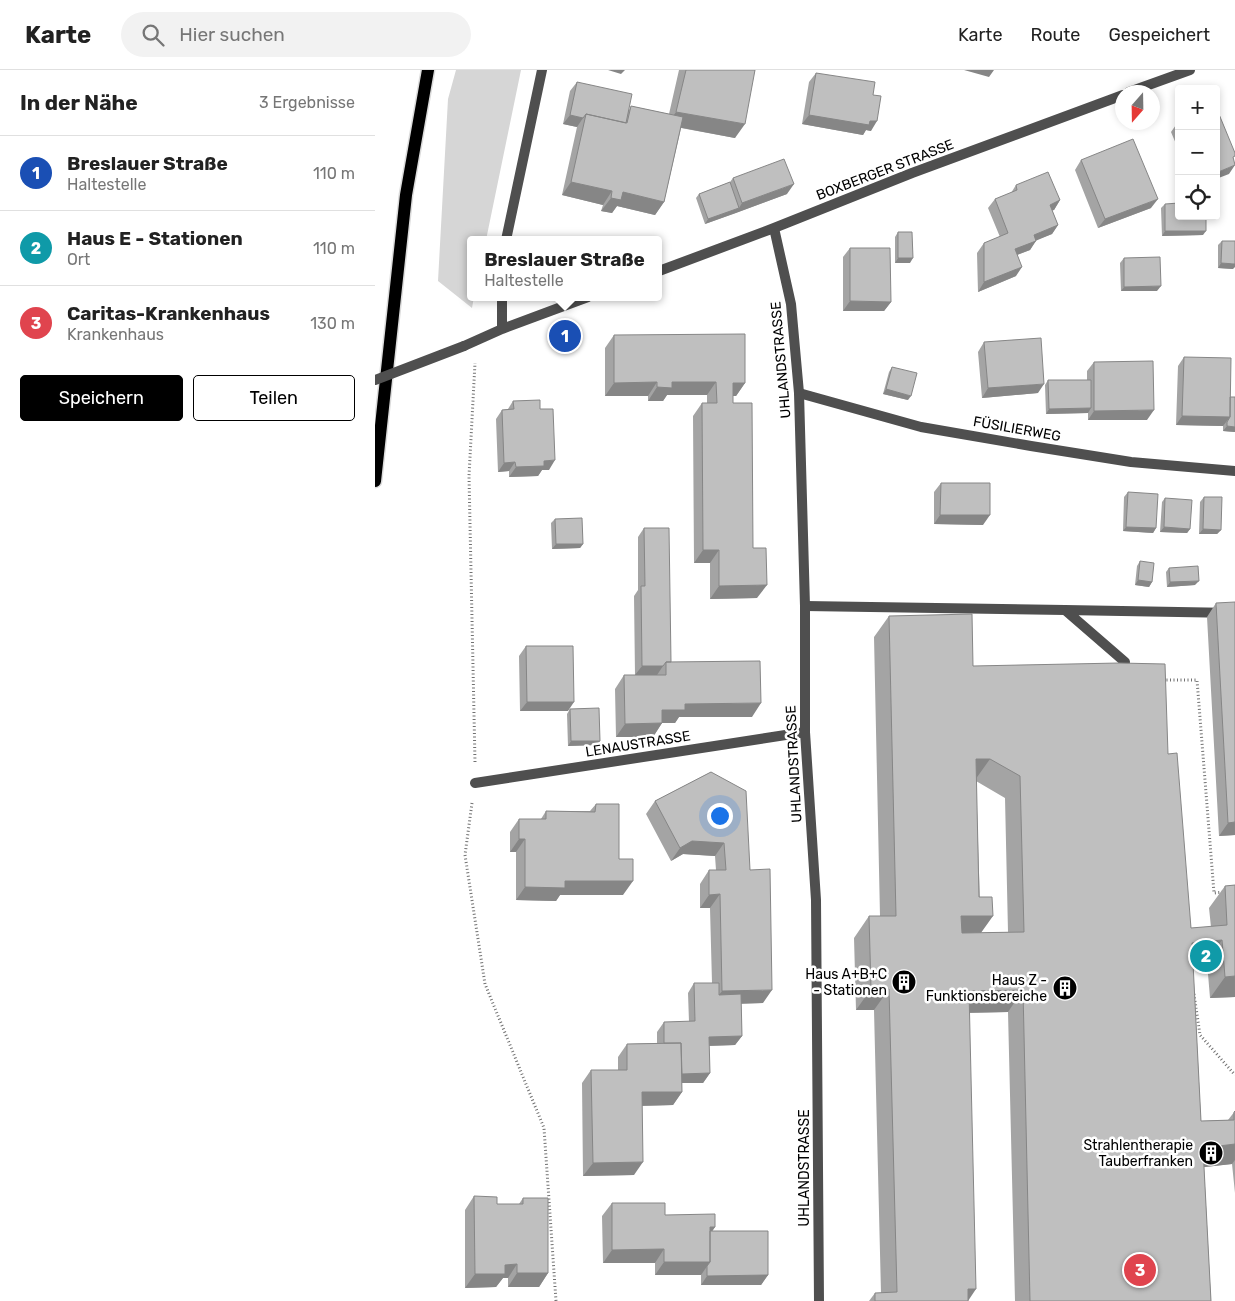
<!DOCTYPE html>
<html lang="de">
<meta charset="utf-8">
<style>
body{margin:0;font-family:Rubik,sans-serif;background:#f2f2f2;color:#222}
.controls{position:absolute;right:15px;top:15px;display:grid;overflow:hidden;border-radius:5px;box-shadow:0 2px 8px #0003}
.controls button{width:45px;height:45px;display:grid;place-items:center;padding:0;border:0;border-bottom:1px solid #e0e0e0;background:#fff;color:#222;font:25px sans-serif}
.compass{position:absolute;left:740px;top:15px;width:45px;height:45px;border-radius:50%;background:#fff;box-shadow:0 2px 8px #0003;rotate:200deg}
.you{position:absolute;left:344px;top:745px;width:18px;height:18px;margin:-12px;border:4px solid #fff;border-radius:50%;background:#1a73e8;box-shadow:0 0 0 8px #1a73e833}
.badge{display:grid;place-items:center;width:32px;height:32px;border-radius:50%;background:#000;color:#fff;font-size:16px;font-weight:700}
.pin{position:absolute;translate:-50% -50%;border:2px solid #fff;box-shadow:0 1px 5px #0006}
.popup{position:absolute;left:92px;top:166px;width:195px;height:65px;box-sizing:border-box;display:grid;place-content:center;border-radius:5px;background:#fff;filter:drop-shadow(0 1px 4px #0005);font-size:16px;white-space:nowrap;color:#767676}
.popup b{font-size:19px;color:#222}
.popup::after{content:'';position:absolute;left:50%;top:100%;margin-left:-10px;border:10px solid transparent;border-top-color:#fff}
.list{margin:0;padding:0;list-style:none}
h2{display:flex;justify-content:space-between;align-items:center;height:65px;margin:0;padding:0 20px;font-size:21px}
h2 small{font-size:16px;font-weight:400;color:#767676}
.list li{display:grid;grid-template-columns:32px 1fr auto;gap:15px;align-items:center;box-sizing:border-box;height:75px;padding:0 20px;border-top:1px solid #e0e0e0}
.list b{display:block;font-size:19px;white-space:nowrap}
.list p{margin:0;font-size:16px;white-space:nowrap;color:#767676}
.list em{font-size:16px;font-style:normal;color:#767676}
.actions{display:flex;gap:10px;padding:15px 20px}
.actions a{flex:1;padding:11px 0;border:1px solid #000;border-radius:5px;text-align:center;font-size:18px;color:#000}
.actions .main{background:#000;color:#fff}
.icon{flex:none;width:28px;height:28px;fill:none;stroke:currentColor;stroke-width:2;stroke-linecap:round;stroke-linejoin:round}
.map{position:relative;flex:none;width:860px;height:1231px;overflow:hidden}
header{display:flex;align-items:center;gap:30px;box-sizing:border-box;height:70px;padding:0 25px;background:#fff;border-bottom:1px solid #e0e0e0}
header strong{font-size:24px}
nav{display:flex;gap:28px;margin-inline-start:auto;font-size:18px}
.search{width:350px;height:45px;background:#f2f2f2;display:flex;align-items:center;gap:12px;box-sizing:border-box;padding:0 18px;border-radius:28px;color:#767676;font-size:19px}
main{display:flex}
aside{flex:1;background:#fff}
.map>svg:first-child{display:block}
</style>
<header>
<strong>Karte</strong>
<div class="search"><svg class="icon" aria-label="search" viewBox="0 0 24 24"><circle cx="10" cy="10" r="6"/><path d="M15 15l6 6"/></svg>Hier suchen</div>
<nav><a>Karte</a><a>Route</a><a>Gespeichert</a></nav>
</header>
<main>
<aside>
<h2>In der Nähe<small>3 Ergebnisse</small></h2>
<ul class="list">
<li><span class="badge" style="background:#1a4fb4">1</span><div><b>Breslauer Straße</b><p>Haltestelle</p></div><em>110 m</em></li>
<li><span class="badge" style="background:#0f9aa8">2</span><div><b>Haus E - Stationen</b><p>Ort</p></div><em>110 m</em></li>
<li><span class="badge" style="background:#e0444e">3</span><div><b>Caritas-Krankenhaus</b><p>Krankenhaus</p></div><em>130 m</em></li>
</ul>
<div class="actions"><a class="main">Speichern</a><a>Teilen</a></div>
</aside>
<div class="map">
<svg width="860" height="1231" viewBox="0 0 860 1231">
<rect width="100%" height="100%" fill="#fff"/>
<!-- green -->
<path fill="#d6d6d6" d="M81,0H146L111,170H96V227H99L97,238L63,211L73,29Z"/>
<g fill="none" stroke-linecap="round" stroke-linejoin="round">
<defs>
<path id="primary" d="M0,411L31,125L53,0"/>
</defs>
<!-- primary casing -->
<use href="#primary" stroke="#dbdbdb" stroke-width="15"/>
<!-- path -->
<path stroke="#717171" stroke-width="3" stroke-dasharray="1 2.5" stroke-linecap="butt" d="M788,610H822L839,823L849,822
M100,692L94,406L100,293
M97,733L90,785L110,914L169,1058L181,1231
M819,924L825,965L860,1005"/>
<!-- lane -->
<path stroke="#4f4f4f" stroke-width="10" d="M424,323L546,357L656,376L756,392L860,401
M430,536L690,540L750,592
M690,540L860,543"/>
<!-- street -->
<path stroke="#4f4f4f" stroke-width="10" d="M754,22L815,0
M399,158L416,234L424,323L430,536V662L441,830L444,1231
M131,170L167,0
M284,201L399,158L537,103L748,25
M127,227V259
M89,276L127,259L213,227
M100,713L430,662"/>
<!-- primary -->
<use href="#primary" stroke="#000" stroke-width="12"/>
<!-- street-bridge -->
<path stroke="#4f4f4f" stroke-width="10" d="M0,310L89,276"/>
</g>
<!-- wall -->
<path fill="#a4a4a4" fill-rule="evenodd" d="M304,0H380L360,68L306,58L289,132L280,145L242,136L237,143L226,141L228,135L187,125L202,57L188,54L195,21L202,12L254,40L256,36L294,44Z
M441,3L498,25L496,61L491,60L488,65L427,54L434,12Z
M803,52H804V81L796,62Z
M706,90L776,138L723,158L700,100Z
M358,108L412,124L330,154L321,128L324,124L355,112Z
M641,115L685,130L679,140H677L683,155L677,164L661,170L655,180L642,185L641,206L603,222L602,183L609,173L625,167L613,138L620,129L636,123Z
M790,134L828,165L787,166L786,138Z
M523,162L535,193H520V167Z
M847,171L858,199L843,198V175Z
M475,178L516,232L509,241H468V187Z
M749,188L782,221H746L745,193Z
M239,265L370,313L361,326H358V333L378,478L382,528L335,529V493H319L318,346L327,333H332V325H292L288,331H273V326H230V278Z
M609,272L663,323L607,328L603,282Z
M809,287L855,327L860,362L848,361V356L801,355L803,296Z
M719,292L772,350H713V343L671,344L670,315L673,310H712V301Z
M517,297L533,330L508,324L514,302Z
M138,331L165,339L174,400H167L163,406L134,407V401L123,402L121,349L127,340L133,339Z
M566,413L608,455L559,454V422Z
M753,422L781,458L778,463L748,461L749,427Z
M829,427L846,460L842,464H824L825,432Z
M790,428L815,459L812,463L785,462L787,432Z
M180,449L208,474L205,478L177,479L176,453Z
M269,458L296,592L377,647H304L300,653H287L278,667H241L240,619L249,605H260L259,526L263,520V467Z
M765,491L777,512L774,517L760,515L762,496Z
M794,498L820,515L792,517L791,502Z
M841,533L860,765L844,766L832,547Z
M514,546L598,596L793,684L816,858L836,857L834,838L850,816L860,815V933V927L835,928L832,892L818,893L826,1051L853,1050L860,1041V1123L857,1094L829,1097L836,1231H640L633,942L594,943L593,1231H494L500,1223H506L499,940H481L479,868L494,846H505L499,567ZM601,711L630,728L633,862L606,863Z
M151,576L193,641H145L144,586Z
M195,639L225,671L221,675L193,676L192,644Z
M336,702L375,800L388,933L366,934L367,966L360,975L334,976L335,1003L328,1013H307V1022L298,1035L267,1036L259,1105L208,1106L207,1013L216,1000H243V987L252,974L282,973V962L289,952H314L313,923L319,913H337L335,838H325V814L334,800H341L340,786L308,784L296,791L271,744L280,731Z
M221,734L244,789L248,825H185L181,831L141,830V782H135V762L144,749H166L171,741H215Z
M99,1126L122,1134H144L148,1128L173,1203L164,1217H133V1208H128L121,1217L90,1218V1140Z
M237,1133L340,1157L337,1161L393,1205L386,1215H326V1205H280V1193H228L227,1146Z"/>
<!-- shaded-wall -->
<path fill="#868686" d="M233,0H250L246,4Z
M589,0H619L614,7Z
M301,42L370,54L360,68L292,55Z
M195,45L208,48L202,57L188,54Z
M434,45L502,51L496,61L491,60L488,65L427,54Z
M860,95L854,104L841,109V103Z
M196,112L237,121L228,135L187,125Z
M419,114L412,124L361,143L367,133Z
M248,122L289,132L280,145L242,136L237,143L226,141L236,128Z
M783,129L776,138L723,158L730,149Z
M685,130L679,140L668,144L675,135Z
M364,138L361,143L330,154L333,149Z
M683,155L677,164L653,174L659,165Z
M790,161H831L828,165L787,166Z
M661,171L655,180L634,188L640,179Z
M523,188H538L535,193H520Z
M846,193L860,194V197L858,199L843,198Z
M647,197L641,206L603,222L609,212Z
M786,216L782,221H746L749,217Z
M475,231L516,232L509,241H468Z
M282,312L273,326H230L239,313Z
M297,312H341L332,325H292L288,331H273L282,317Z
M358,313H370L361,326H348Z
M669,314L663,323L607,328L613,318Z
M511,319L536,326L533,330L508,324Z
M716,338L713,343L671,344L674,339Z
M779,340L772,350H713L719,341Z
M807,346L855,347L848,356L801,355Z
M852,356L860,357V362L848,361Z
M180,390L174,400H167L163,406L134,407L141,397L169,391Z
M140,392L134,401L123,402L129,393Z
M565,445H615L608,455L559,454Z
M751,457L781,458L778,463L748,461Z
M789,457L815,459L812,463L785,462Z
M828,459L846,460L842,464H824Z
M181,474H208L205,478L177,479Z
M328,480H344L335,493H319Z
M763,510L777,512L774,517L760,515Z
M824,511L820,515L792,517L795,512Z
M392,515L382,528L335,529L344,516Z
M267,596H288L282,605H260Z
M152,632H199L193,641H145Z
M386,633L377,647H304L300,653H278L287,640L310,634Z
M287,653L278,667H241L250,654Z
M196,671H225L221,675L193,676Z
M601,689H615L600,710Z
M860,752V765L844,766L853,753Z
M144,769H150L141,782H135Z
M317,771L349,773L340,786L308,784L296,791L305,778Z
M190,811H258L248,825H185L181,831L141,830L150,817Z
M345,824L335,838H325L334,825Z
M586,846H618L603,867L571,868Z
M847,870L832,892L801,894L817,873Z
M860,906V927L835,928L850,907Z
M496,919H514L499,940H481Z
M397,920L388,933L337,934L347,921Z
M648,920L633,942L578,943L594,921Z
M367,966L360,975L328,976L334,967Z
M335,1003L328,1013H297L304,1004Z
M267,1022H307L298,1035L257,1036Z
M860,1074V1090L857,1094L813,1099L828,1078Z
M268,1092L259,1105L208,1106L218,1093Z
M335,1157H340L332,1169Z
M289,1179L280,1193H228L237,1180Z
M289,1192H335L326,1205H280Z
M142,1194L133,1208H128L121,1217L90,1218L100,1204L130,1195Z
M142,1203H173L164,1217H133Z
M393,1205L386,1215H326L332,1206Z
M593,1219H601L593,1231Z"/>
<!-- building -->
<path fill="#bfbfbf" stroke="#868686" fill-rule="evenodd" d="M311,0H380L370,54L301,42Z
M441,3L500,12L498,25L506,26L502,51H495L494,55L434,45Z
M202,12L257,24L251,53L211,44L208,48L195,45Z
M256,36L308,47L289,132L248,122L246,130L236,128L237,121L196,112L211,44L252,53Z
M841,37L860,83V86L858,87L860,95L841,103Z
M758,69L783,129L730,149L706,90Z
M409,89L419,114L367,133L358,108Z
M673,102L685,130L675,135L683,155L659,165L661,171L640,179L647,197L609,212V173L633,163L620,129L642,120L641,115Z
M355,112L364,138L333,149L324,124Z
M804,133V146H831V161H790V134Z
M523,162H537L538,188H523Z
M847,171H860V194L846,193Z
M475,178H515L516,232L475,231Z
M785,187L786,216L749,217V188Z
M370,264V313H358V333H377L378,478H391L392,515L344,516V480H328L327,333H342L341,312H297V318L282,317V312L239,313V265Z
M666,268L669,314L613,318L609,272Z
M809,287L856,288L855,347L807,346Z
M778,291L779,340L719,341V292Z
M517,297L542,303L536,326L511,319Z
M673,310H716V338L674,339Z
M855,327H860V357L852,356V352L855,347Z
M165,330V339H178L180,390L169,391V396L141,397L140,392L129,393L127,340L139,339L138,331Z
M566,413H615V445H565Z
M753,422L783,424L781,458L751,457Z
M829,427H847L846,460L828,459Z
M790,428L817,430L815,459L789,457Z
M207,448L208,474H181L180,449Z
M269,458H294L296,592H291L288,596H267L266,516H270Z
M765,491L779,493L777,512L763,510Z
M823,496L824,511L795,512L794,498Z
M860,532V752L853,753L841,533Z
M597,544L598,596L744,593L790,594L793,684L802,683L816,858L852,855L850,816L860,815V906L850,907L847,870L817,873L826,1051L859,1050V1042L860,1041V1074L828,1078L836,1231H655L648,920L594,921L601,1219H593V1231H500V1223L522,1222L514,919H496L494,846H521L514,546ZM601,689H615L645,706L649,862L587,863L586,846H618L617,827H604Z
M151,576H198L199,632H152Z
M385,591L386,633L310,634V640H287V653L250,654L249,605H291V592Z
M224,638L225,671H196L195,639Z
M336,702L371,721L375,800L395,799L397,920L347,921L345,824L334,825V800H351L349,773L317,771L305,778L280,731Z
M221,734H244V789H258V811H190V818L150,817V769H144V749H171V741L220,742Z
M319,913H344V925L366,924L367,966L334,967L335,1003L307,1004L306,973H289V952L320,951Z
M306,973L307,1022H267L268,1092L218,1093L216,1000H252V974Z
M99,1126L122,1127V1134H148V1128H173V1203H142V1194L130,1195V1204H100Z
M237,1133H290V1145L340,1144V1157H335V1192H289V1179L237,1180Z
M335,1161H393V1205L332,1206V1196L335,1192Z"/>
<!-- icons -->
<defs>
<symbol id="building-disc" viewBox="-11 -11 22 22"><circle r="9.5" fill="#000" stroke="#fff"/><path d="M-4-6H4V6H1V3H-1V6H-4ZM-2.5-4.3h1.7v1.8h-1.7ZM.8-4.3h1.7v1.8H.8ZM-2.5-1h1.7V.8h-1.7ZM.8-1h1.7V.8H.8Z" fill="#fff"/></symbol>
</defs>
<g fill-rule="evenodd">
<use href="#building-disc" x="515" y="898" width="28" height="28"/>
<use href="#building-disc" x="676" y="904" width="28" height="28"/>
<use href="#building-disc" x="822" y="1069" width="28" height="28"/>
</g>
<g text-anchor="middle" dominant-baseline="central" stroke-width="5" stroke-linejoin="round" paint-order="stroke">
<!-- street labels -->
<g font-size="14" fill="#000" stroke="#fff">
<text transform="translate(510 100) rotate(-21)">BOXBERGER STRASSE</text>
<text transform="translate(406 290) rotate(-95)">UHLANDSTRASSE</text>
<text transform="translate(642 359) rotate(10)">FÜSILIERWEG</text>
<text transform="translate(263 674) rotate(-9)">LENAUSTRASSE</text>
<text transform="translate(419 694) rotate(-93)">UHLANDSTRASSE</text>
<text transform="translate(429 1098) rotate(-90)">UHLANDSTRASSE</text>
</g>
<!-- poi labels -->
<g font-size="14" fill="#000" stroke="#fff" text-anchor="end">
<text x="512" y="904">Haus A+B+C<tspan x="512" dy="16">- Stationen</tspan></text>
<text x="672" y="910">Haus Z -<tspan x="672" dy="16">Funktionsbereiche</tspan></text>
<text x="818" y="1075">Strahlentherapie<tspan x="818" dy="16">Tauberfranken</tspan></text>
</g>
</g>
</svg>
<div class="controls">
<button>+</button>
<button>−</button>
<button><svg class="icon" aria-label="locate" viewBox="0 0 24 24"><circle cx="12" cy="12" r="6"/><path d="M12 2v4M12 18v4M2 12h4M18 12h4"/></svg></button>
</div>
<svg class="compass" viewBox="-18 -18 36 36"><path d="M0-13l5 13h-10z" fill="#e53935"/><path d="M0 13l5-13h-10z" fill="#767676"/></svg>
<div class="you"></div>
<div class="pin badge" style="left:190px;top:266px;background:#1a4fb4">1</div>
<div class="popup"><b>Breslauer Straße</b>Haltestelle</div>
<div class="pin badge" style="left:831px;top:886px;background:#0f9aa8">2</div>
<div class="pin badge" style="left:765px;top:1200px;background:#e0444e">3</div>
</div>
</main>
